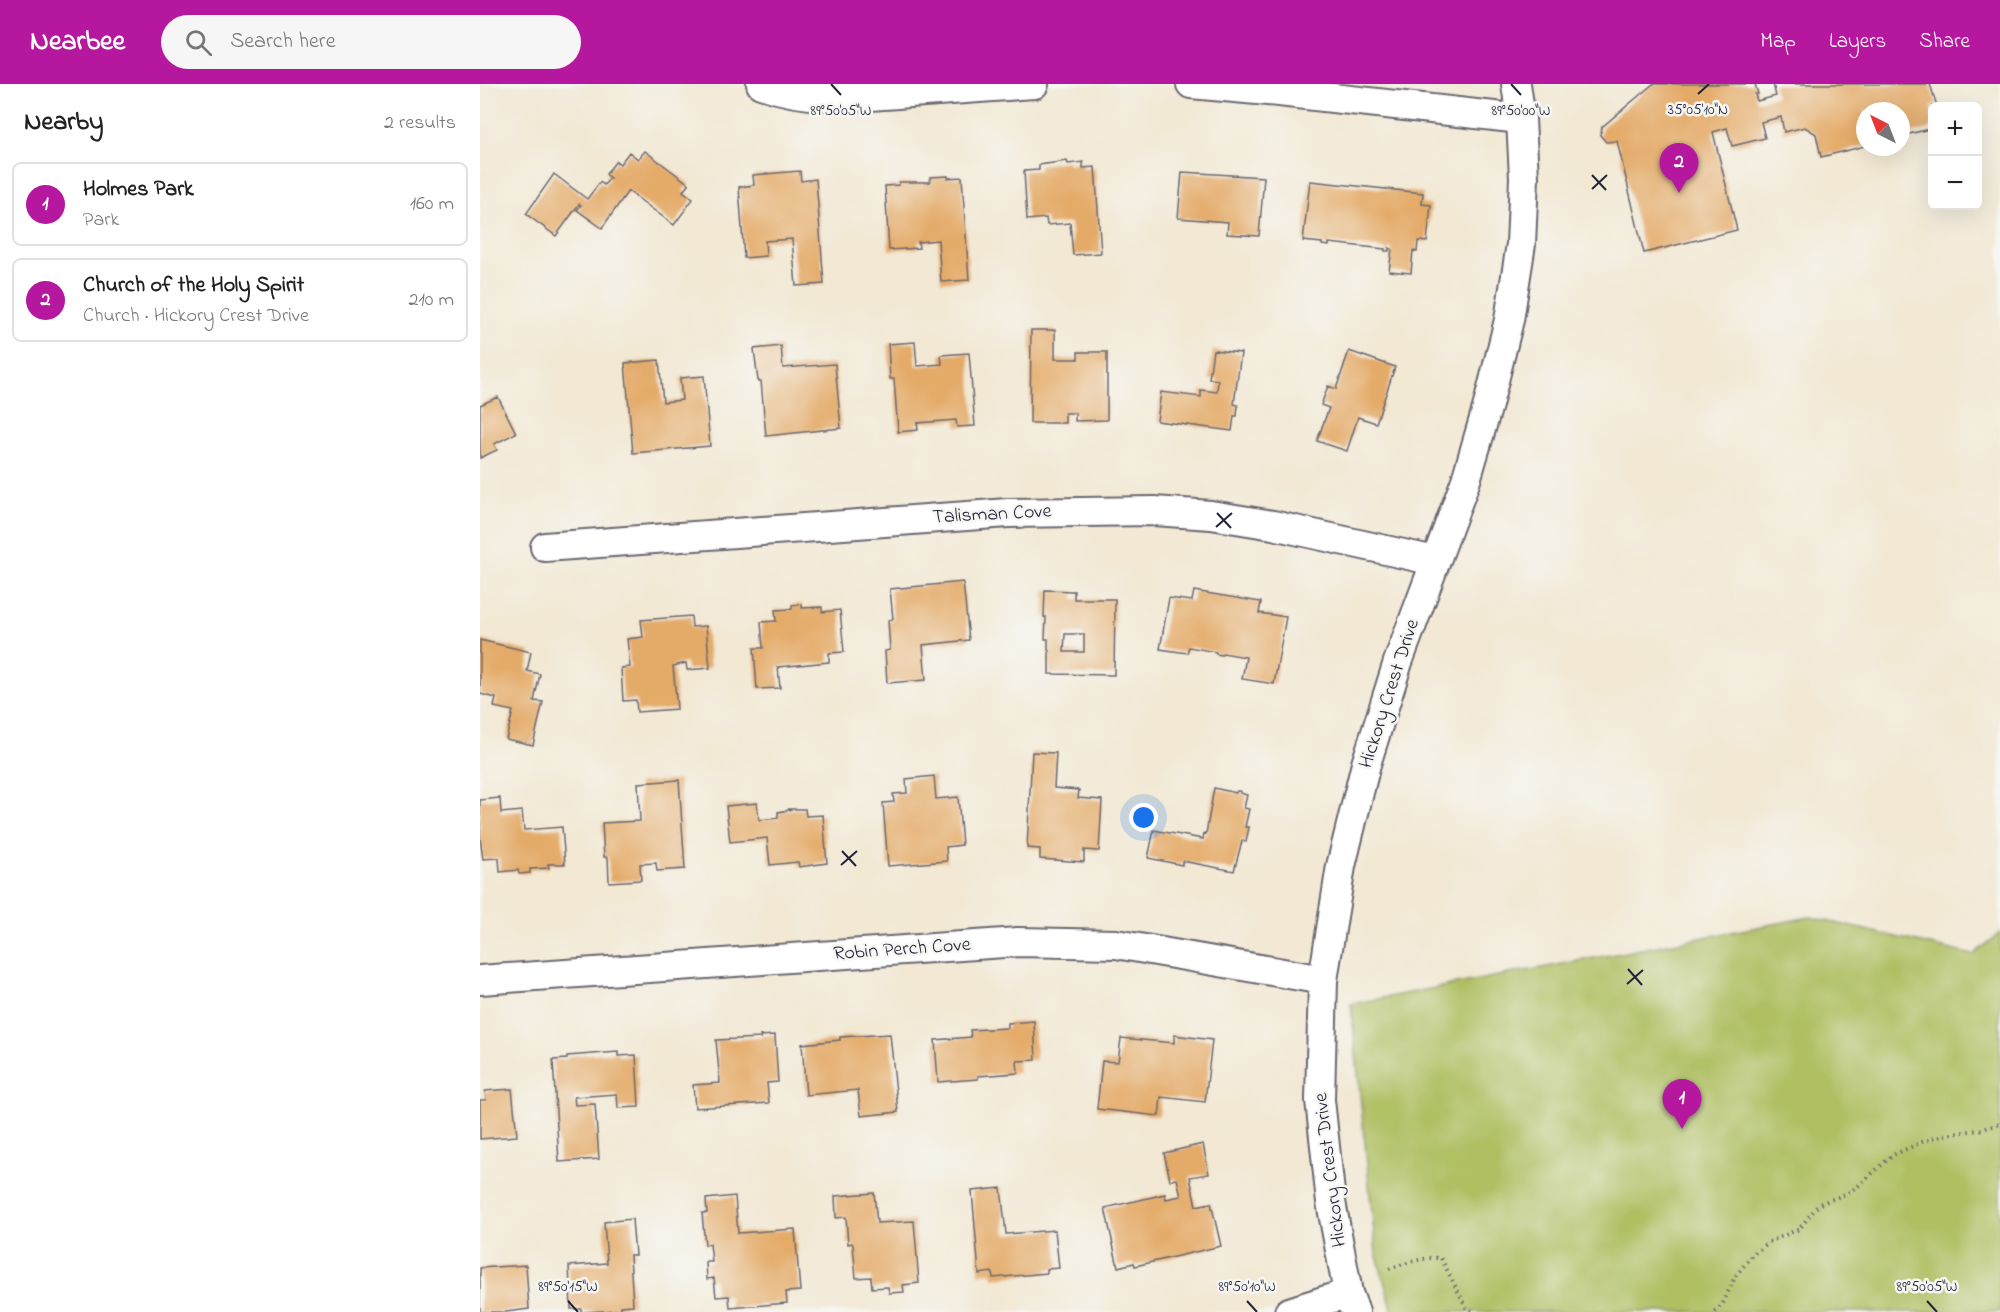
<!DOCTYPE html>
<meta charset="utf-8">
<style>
body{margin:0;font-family:"Indie Flower",sans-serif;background:#f6f6f6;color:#222}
.controls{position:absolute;right:18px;top:18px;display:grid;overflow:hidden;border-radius:9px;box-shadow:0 6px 24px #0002}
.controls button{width:54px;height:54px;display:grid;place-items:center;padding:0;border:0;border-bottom:2px solid #e0e0e0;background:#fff;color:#222;font:30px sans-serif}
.compass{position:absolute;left:1376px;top:18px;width:54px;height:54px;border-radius:50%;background:#fff;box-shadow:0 6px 24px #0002;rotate:318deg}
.you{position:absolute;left:664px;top:734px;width:21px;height:21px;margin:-15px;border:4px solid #fff;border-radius:50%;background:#1a73e8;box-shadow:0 0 0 9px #1a73e833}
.badge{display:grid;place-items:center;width:39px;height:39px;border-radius:50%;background:#b5179e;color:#fff;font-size:20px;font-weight:700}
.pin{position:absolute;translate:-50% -50px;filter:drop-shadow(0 2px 3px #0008)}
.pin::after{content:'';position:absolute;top:32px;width:21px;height:18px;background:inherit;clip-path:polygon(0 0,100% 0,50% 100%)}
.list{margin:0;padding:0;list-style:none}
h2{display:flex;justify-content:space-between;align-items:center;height:78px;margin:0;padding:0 24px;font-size:26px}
h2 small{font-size:20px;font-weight:400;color:#767676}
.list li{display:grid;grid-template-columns:39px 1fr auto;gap:18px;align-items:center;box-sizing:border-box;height:84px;margin:0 12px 12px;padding:0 12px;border:2px solid #e0e0e0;border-radius:9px}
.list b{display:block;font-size:22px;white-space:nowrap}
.list p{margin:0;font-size:20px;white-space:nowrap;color:#767676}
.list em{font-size:20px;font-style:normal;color:#767676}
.icon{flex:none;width:33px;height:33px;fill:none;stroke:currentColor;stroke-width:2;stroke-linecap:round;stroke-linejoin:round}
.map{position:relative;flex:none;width:1520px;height:1228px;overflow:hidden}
header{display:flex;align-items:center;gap:36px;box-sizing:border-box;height:84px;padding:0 30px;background:#b5179e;color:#fff}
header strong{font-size:28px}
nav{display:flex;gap:33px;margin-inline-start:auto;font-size:21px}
.search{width:420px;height:54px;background:#f6f6f6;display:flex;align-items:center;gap:15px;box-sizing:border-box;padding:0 21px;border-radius:33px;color:#767676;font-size:22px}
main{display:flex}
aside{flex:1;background:#fff}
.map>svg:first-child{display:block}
</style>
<header>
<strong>Nearbee</strong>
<div class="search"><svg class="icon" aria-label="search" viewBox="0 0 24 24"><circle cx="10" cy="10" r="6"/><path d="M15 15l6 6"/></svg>Search here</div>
<nav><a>Map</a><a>Layers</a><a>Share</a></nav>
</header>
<main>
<aside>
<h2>Nearby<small>2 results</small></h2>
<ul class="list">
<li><span class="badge">1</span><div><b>Holmes Park</b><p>Park</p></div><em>160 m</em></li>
<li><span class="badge">2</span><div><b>Church of the Holy Spirit</b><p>Church · Hickory Crest Drive</p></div><em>210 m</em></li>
</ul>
</aside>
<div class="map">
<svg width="1520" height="1228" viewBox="0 0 1520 1228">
<rect width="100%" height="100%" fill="#f6f6f2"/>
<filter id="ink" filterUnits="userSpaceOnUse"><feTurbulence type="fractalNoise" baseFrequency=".0167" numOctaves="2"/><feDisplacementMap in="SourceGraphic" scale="12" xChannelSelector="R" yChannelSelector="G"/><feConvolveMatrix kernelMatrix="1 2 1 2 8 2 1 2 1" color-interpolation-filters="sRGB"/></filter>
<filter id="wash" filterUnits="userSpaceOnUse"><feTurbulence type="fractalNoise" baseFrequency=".008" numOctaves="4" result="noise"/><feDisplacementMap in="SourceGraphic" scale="24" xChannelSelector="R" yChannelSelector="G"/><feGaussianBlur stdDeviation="1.35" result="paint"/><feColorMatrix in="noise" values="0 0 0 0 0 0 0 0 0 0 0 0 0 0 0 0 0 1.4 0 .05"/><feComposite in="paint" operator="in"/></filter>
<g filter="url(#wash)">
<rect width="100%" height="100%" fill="#f2e8d3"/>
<!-- green -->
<path fill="#afbf62" stroke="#68704e" stroke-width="1.5" d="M1330,833L1493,871L1520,849V1228H913L896,1169L871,920Z"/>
<g id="blocks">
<!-- building -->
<path fill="#e4aa68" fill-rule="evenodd" d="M1173,0H1275L1278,10H1275L1277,17L1296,12L1293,0H1450L1457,22H1452V39L1449,45L1421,52V27H1385V62L1341,73L1336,50L1325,43L1304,48L1301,33L1281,38L1285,54L1252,62L1247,44L1233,48L1257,146L1164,169L1137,57L1126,58L1120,51L1122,43Z
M165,67L209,100L203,107L213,115L194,141L148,107L122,144L97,126L101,121L99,120L76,152L46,130L74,90L107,115L120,98L124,101L130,94L126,90L136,77L140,80L149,68L158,75Z
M587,77L588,80L603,78V84L615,83L621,169L593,171L590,139L567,141L566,134L547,136L544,87L559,86V81Z
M320,87L321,97L336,95L344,200L316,202L312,155L285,157L286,172L264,174L259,103L274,101L273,91Z
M702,88L784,93L779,152L747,150L748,138L698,134Z
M468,92V94L482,93L489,196L461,198L458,156L438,158L439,164L409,166L405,102L419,101V98H450V93Z
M830,97L943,109L942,120L951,121L947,158L938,157L937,168L933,167L931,189L909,187L912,165L909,164V167H905V165L849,159V162L842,161V159L823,157Z
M551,246H575V275H598V268H627V336L595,337V329H585V339H550Z
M435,258L437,282L462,280L461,271L489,269L495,342L477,343L476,336L437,339L438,346L418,348L414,295H410L408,260Z
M301,262L303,284L355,280L361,344L286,352L281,297H278L274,265Z
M733,266L761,269L754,320L758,321L757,332H754L752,347L677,337L681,308L721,313V306L737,308L738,296L729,295Z
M869,267L915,283L896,339L878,333L867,367L837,357L849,324L841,321L848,302L856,305Z
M179,276L183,318L202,316L200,294L224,292L230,362L153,369L145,279Z
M18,313L36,349L14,360L17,366L0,374V321Z
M483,498L489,556L443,561L446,596L407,599L405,567L410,566L408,536L413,535L410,505Z
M565,506L594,507V515H635L634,591L569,590V567L568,566V555H565L566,533H564ZM585,550H604V568H584Z
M714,507L781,518L779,529L806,533L794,600L762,595L766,573L743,569L742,571L736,570V568L709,563L707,569L680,565L689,514L712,517Z
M322,520V524L342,523V528L360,526L364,568L349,569V578L298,583L300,604L277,605L274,564H283L281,538L296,537L295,526L312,525V521Z
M211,532L212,543L226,542L230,584L207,586L206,579L193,582L197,625L157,628L156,616L143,617L141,584L150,583L147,555L163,553L161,536Z
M0,556L51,568L47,587L60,590L54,617L63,618L53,661L26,655L33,627L14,623L16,614L0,610Z
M552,668L576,669L574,704L599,706L598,714L622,716L619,767L604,766V778L560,775V765L547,764Z
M454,692L456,715L478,713L482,761L466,763L467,777L408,782L403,719L414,718L413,710L427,709L426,695Z
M199,696L205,785L177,787L176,779L160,780L161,796L129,798L128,773H124L122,739L160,737L158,699Z
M734,704L756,709L757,707H760V709L767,711L764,724L769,725L765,743H769L766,758L762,757L754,787L702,777V781L668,774L674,746L723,755L724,749L726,750Z
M20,714L21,729L42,727L44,746L82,743L85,780H68L69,784L50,785V789L39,790L38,786L20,788L19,774L3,775L0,754V716Z
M277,719L279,736L298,734V728L310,726L309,725H325L326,732L343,731L347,779L319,783L318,778L290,781L287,754L250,758L246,722Z
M554,937L556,976L537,977L538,989L498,992V995L458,998L455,956L491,953L490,946L528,944V939Z
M410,950L418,1028L381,1032L378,1006L326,1011L322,960L360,956V953Z
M295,951L298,998L287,999L289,1019L215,1024L213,1001L240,999L236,956L281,954L280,952Z
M694,951L732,956L725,1018L681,1013L679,1032L617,1025L622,977L638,978L641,954L694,959Z
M138,968V972L156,971L159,1023L138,1024L137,1010L94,1013L95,1021L115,1020L119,1075L79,1078L73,976L87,975V972Z
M32,1005L37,1052L0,1055V1016H6L5,1007Z
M723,1060L729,1090L710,1093L716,1122L731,1119L741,1162L655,1182L654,1179L638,1183L625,1124L685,1110L686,1115L701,1112L697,1095L690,1096L684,1069Z
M521,1104L526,1150L575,1146L579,1184L567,1185V1189L513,1194L512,1188L499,1190L492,1107Z
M394,1109L397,1139L434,1137L439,1199L423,1201L424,1208L409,1209L408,1203L392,1204L391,1193L376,1194L373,1161L372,1159L368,1160L366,1133L356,1134L355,1112Z
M255,1112L258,1149L315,1145L320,1207L306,1208L307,1219L250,1224L249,1212L236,1213L234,1194L227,1195L226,1178H232L230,1160L225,1161L222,1129H227L226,1115Z
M152,1135L155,1171H150L153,1221L141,1222V1226L101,1228V1225H91L89,1182L127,1179L124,1138Z
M46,1181L49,1225L26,1228H0V1184Z"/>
</g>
</g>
<g filter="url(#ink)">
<use href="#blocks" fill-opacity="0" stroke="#6b6770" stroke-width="1.5"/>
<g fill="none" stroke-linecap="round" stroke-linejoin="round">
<defs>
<path id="street" d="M281,0C332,18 378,13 430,9C471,6 512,3 554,0
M711,0L799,8L1041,35
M65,463L528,429L674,427L731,431L793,441L955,477
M0,896L538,858L636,860L843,896
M809,1228L868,1209
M875,1228L868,1209L851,1118L840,1016L843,896L861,782L886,680L918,578L986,396L1008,321L1029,236L1041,160L1044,94L1041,35L1036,0"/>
</defs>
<!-- street casing -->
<use href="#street" stroke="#6b6770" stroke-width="32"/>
<!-- path -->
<path stroke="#6b6770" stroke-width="4" stroke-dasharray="1.5 4.5" stroke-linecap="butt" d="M909,1185C926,1179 943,1173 961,1174L986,1223L993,1228
M1235,1228L1242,1221L1255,1193L1273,1170L1289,1158L1319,1145L1339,1120L1366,1110L1377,1103L1413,1071L1442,1058L1465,1051L1503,1045L1520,1040"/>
<!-- street -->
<use href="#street" stroke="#fff" stroke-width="28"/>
</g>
</g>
<!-- ticks -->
<path fill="none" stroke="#22223b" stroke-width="2" d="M351,0L361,11M1031,0L1041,11M1218,10L1229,0M1112,91L1126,106M1112,105L1127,91M737,429L751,444M736,443L752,429M362,767L376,782M361,781L377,767M1148,885L1162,901M1147,900L1163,886M88,1217L98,1228M767,1217L777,1228M1447,1217L1457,1228"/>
<g text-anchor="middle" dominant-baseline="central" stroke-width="5" stroke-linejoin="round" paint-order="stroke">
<!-- street labels -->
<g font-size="20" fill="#22223b" stroke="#f6f6f2">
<text transform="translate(512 431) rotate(-3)">Talisman Cove</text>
<text transform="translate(910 610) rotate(-72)">Hickory Crest Drive</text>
<text transform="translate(422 866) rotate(-4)">Robin Perch Cove</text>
<text transform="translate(851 1086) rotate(-97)">Hickory Crest Drive</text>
</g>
</g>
<g font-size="15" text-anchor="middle" fill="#22223b" stroke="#f6f6f2" stroke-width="5" stroke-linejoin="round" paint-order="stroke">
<text x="1218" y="30">35°05'10"N</text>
<text x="361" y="31">89°50'05"W</text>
<text x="1041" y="31">89°50'00"W</text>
<text x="88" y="1207">89°50'15"W</text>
<text x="767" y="1207">89°50'10"W</text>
<text x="1447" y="1207">89°50'05"W</text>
</g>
</svg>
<div class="controls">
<button>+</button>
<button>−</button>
</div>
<svg class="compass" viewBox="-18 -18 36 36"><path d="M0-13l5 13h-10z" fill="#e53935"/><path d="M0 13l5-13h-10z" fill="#767676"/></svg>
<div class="you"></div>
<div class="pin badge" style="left:1202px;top:1045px">1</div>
<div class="pin badge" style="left:1199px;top:109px">2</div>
</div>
</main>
